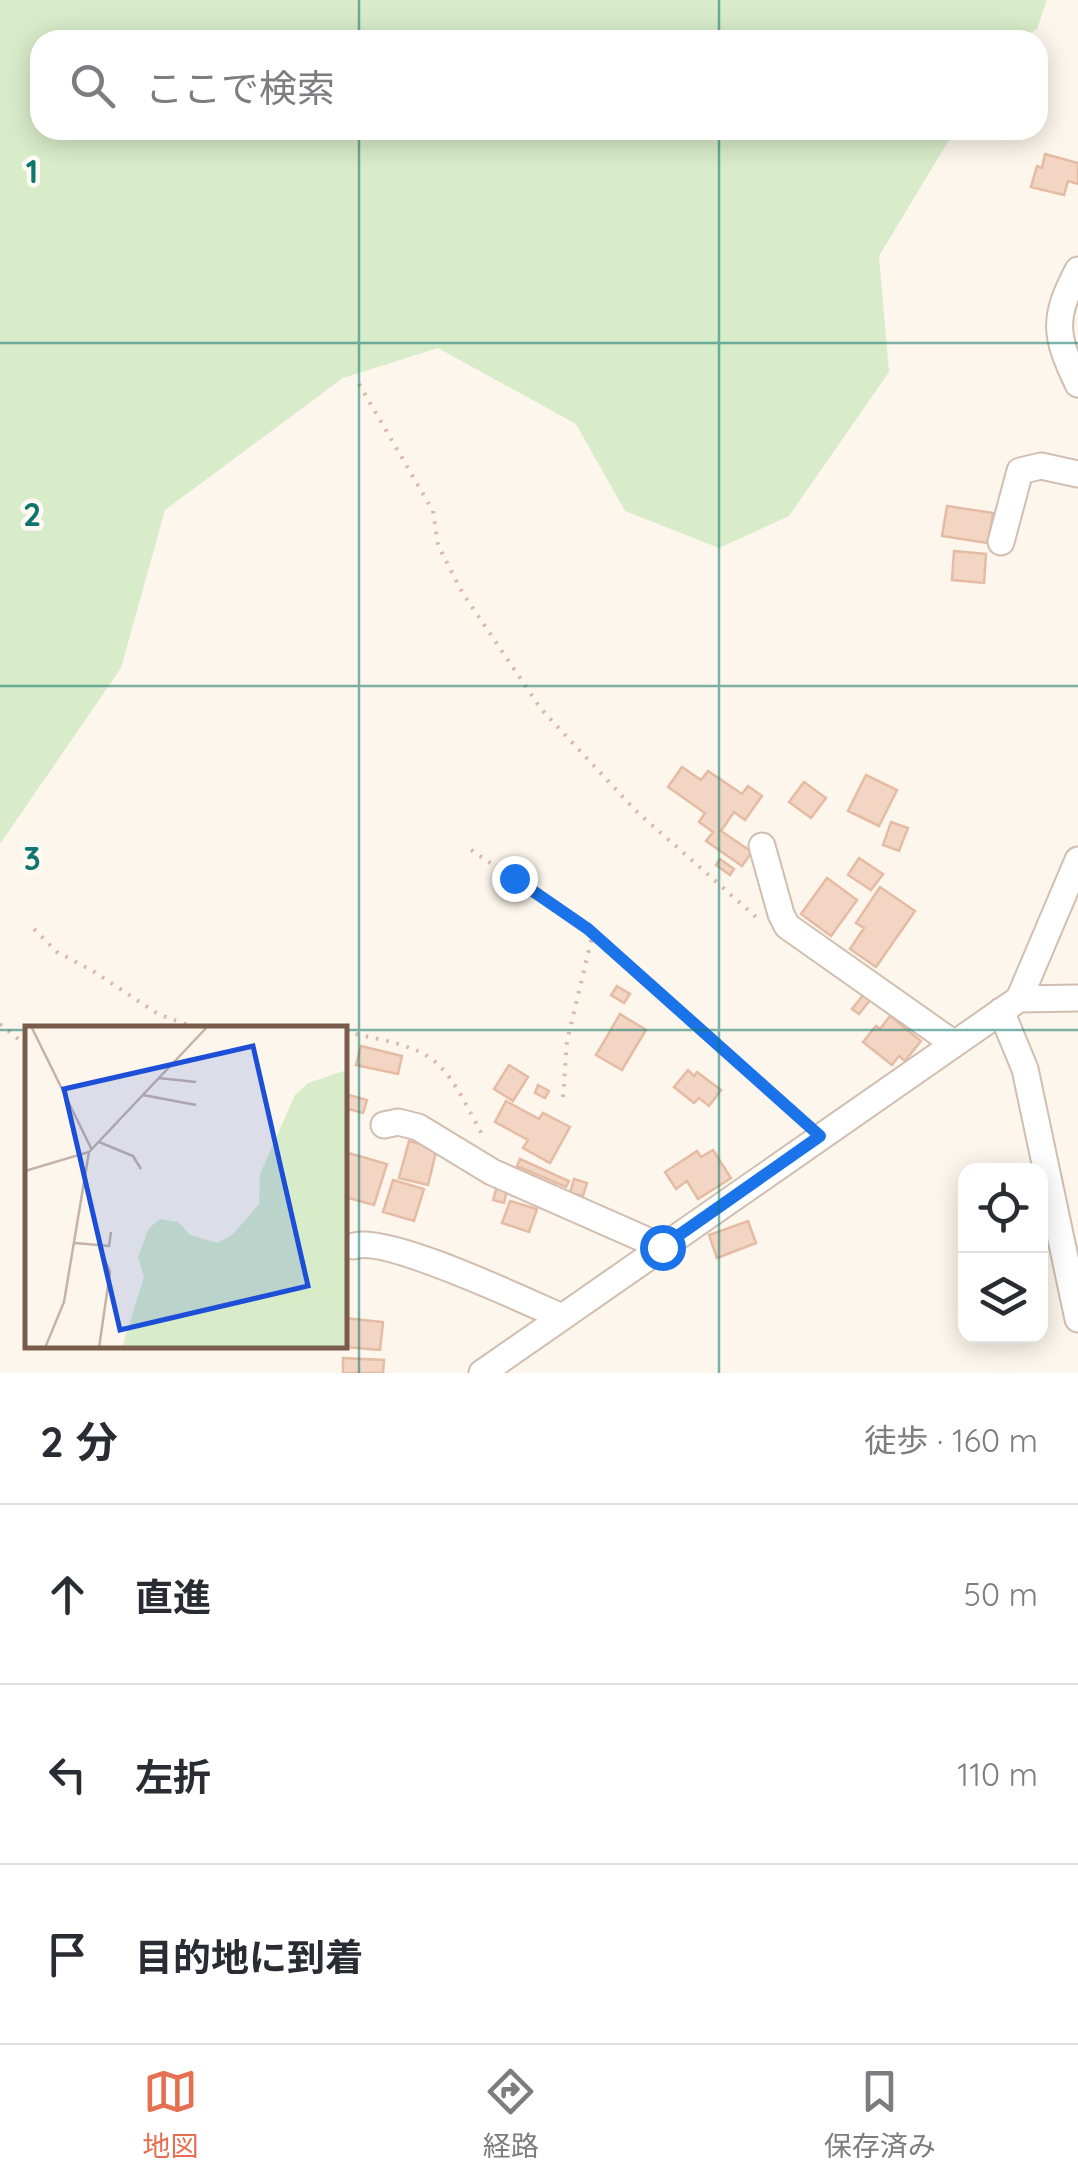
<!DOCTYPE html>
<html lang="ja">
<meta charset="utf-8">
<style>
body{margin:0;font-family:Quicksand,"Noto Sans JP",sans-serif;background:#f7f7f7;color:#2b2b33}
.controls{position:absolute;right:30px;bottom:30px;display:grid;overflow:hidden;border-radius:20px;box-shadow:0 5px 25px #0003}
.controls button{width:90px;height:90px;display:grid;place-items:center;padding:0;border:0;border-bottom:2px solid #e1e1e2;background:#fff;color:#2b2b33;font:50px sans-serif}
.stop{position:absolute;width:30px;height:30px;margin:-22px;border:8px solid #1a73e8;border-radius:50%;background:#fff}
.stop.end{background:#1a73e8;border-color:#fff;box-shadow:0 2px 10px #0008}
.list{margin:0;padding:0;list-style:none}
h2{display:flex;justify-content:space-between;align-items:center;height:130px;margin:0;padding:0 40px;font-size:42px}
h2 small{font-size:32px;font-weight:400;color:#7c7c81}
.list li{display:grid;grid-template-columns:65px 1fr auto;gap:30px;align-items:center;box-sizing:border-box;height:180px;padding:0 40px;border-top:2px solid #e1e1e2}
.list b{display:block;font-size:38px;white-space:nowrap}
.list em{font-size:32px;font-style:normal;color:#7c7c81}
.icon{flex:none;width:55px;height:55px;fill:none;stroke:currentColor;stroke-width:2;stroke-linecap:round;stroke-linejoin:round}
.map{position:relative;flex:none;width:1078px;height:1373px;overflow:hidden}
.search{position:absolute;background:#fff;box-shadow:0 5px 25px #0003;left:30px;right:30px;top:30px;height:110px;display:flex;align-items:center;gap:25px;box-sizing:border-box;padding:0 35px;border-radius:30px;color:#7c7c81;font-size:38px}
.sheet{height:670px;background:#fff}
nav{display:flex;justify-content:space-around;align-items:center;box-sizing:border-box;height:140px;border-top:2px solid #e1e1e2;background:#fff;font-size:28px;color:#7c7c81}
nav a{display:grid;justify-items:center;gap:5px}
nav .on{color:#e76f51}
.map>svg:first-child{display:block}
</style>
<div class="map">
<svg width="1078" height="1373" viewBox="0 0 1078 1373">
<rect width="100%" height="100%" fill="#fdf6ec"/>
<!-- green -->
<path fill="#d8ecc9" d="M0,0H1047L1037,29L1020,40H40V130H955L879,256L889,372L789,516L719,548L625,511L576,424L438,348L343,378L165,510L121,668L0,844Z"/>
<!-- building -->
<path fill="#f3d5c3" stroke="#e6bba3" stroke-width="2.5" d="M1045,154L1078,163V184L1068,181L1064,195L1031,187L1037,166L1042,168Z
M947,506L993,513L988,543L942,536Z
M954,551L986,554L984,583L952,580Z
M682,767L701,780L708,771L742,794L748,786L762,796L745,820L734,812L721,831L752,852L742,866L706,841L713,832L699,822L705,813L668,787Z
M866,775L897,790L879,826L848,811Z
M804,782L826,798L811,818L789,802Z
M891,822L908,828L899,851L883,845Z
M859,858L883,874L871,890L848,875Z
M720,859L734,869L730,875L716,865Z
M827,878L857,900L831,936L801,914Z
M880,887L915,911L876,967L850,949L864,928L856,923Z
M617,986L630,994L624,1003L611,995Z
M864,994L871,999L859,1014L852,1009Z
M620,1014L646,1030L622,1070L596,1055Z
M890,1016L921,1041L905,1061L899,1056L892,1065L863,1042L876,1026L880,1029Z
M361,1046L402,1056L398,1074L356,1065Z
M509,1065L528,1077L513,1101L494,1089Z
M688,1070L694,1076L697,1072L721,1090L709,1106L699,1098L694,1103L674,1087Z
M538,1085L549,1091L545,1098L535,1093Z
M345,1094L367,1100L363,1113L349,1109L345,1122Z
M506,1101L539,1119L543,1113L570,1127L550,1163L523,1148L528,1140L495,1122Z
M409,1141L437,1148L428,1185L399,1178Z
M713,1150L731,1178L698,1199L687,1181L676,1189L665,1172L697,1151L701,1157Z
M345,1152L387,1164L374,1205L345,1197Z
M520,1159L569,1181L566,1187L517,1166Z
M574,1179L587,1183L583,1196L570,1193Z
M393,1180L424,1189L414,1221L383,1212Z
M497,1187L507,1190L504,1203L493,1200Z
M510,1201L537,1209L529,1232L502,1223Z
M748,1221L756,1243L717,1258L709,1235Z
M345,1318L383,1322L380,1350L332,1346H345Z
M343,1358L384,1360L383,1373H343Z"/>
<g fill="none" stroke-linecap="round" stroke-linejoin="round">
<defs>
<path id="minor" d="M1078,270C1052,319 1055,336 1078,384
M1001,542L1020,471L1041,466L1078,474
M762,846L781,914L787,926L953,1043
M1019,999L1078,860
M1001,1011L1025,1069L1078,1319
M384,1125L398,1122L418,1127L492,1172L662,1247
M354,1246C387,1235 525,1301 562,1317
M482,1373L1019,999L1078,998"/>
</defs>
<!-- minor casing -->
<use href="#minor" stroke="#d1beb0" stroke-width="29"/>
<!-- path -->
<path stroke="#d9b8a5" stroke-width="4" stroke-dasharray="2.5 8" stroke-linecap="butt" d="M359,384L433,511L438,545L462,592L541,709L635,810L756,917
M471,850L589,929L801,1120
M34,929L57,952L93,971L158,1014L196,1028
M0,1024L28,1047
M345,1032C440,1051 439,1053 484,1138
M563,1097L567,1041L593,933"/>
<!-- minor -->
<use href="#minor" stroke="#fff" stroke-width="25"/>
</g>
<g fill="none" stroke-linecap="round" stroke-linejoin="round">
<!-- route -->
<path stroke="#1a73e8" stroke-width="12" d="M514,878L588,929L820,1136L662,1247"/>
</g>
<!-- grid -->
<path fill="none" stroke="#0f766e" stroke-width="2.5" stroke-opacity="0.55" d="M359,0V40M719,0V40M359,130V1373M719,130V1373M0,343H1078M0,686H1078M0,1030H28M345,1030H1078"/>
<!-- overview -->
<g transform="translate(25 1026)">
<rect width="322" height="322" fill="#fdf6ec"/>
<path d="M322,44V322H97L119,251L113,231L124,202L135,193L153,196L165,209L193,217L208,208L234,178L235,148L270,69L283,57Z" fill="#d8ecc9"/>
<path fill="none" stroke="#c5b3a7" stroke-width="2.5" d="M6,0L67,124M133,52L171,56M118,69L171,79M74,116L108,130L116,143M0,145L64,126L183,0M50,217L84,220L86,206M74,221L85,246L74,322M20,322L39,276L64,126"/>
<path fill="#1d4ed8" fill-opacity="0.15" stroke="#1d4ed8" stroke-width="5" d="M228,20L283,260L95,304L39,63Z"/>
<rect width="322" height="322" fill="none" stroke="#7a5c4d" stroke-width="5"/>
</g>
<g font-size="32" text-anchor="middle" font-weight="bold" fill="#0f766e" stroke="#fffaf3" stroke-width="9" stroke-linejoin="round" paint-order="stroke">
<text x="32" y="183">1</text>
<text x="32" y="526">2</text>
<text x="32" y="870">3</text>
</g>
</svg>
<div class="controls">
<button><svg class="icon" aria-label="locate" viewBox="0 0 24 24"><circle cx="12" cy="12" r="6"/><path d="M12 2v4M12 18v4M2 12h4M18 12h4"/></svg></button>
<button><svg class="icon" aria-label="layers" viewBox="0 0 24 24"><path d="M12 4l9 5-9 5-9-5zM3 14l9 5 9-5"/></svg></button>
</div>
<div class="stop" style="left:662px;top:1247px"></div>
<div class="stop end" style="left:514px;top:878px"></div>
<div class="search"><svg class="icon" aria-label="search" viewBox="0 0 24 24"><circle cx="10" cy="10" r="6"/><path d="M15 15l6 6"/></svg>ここで検索</div>
</div>
<section class="sheet">
<h2>2 分<small>徒歩 · 160 m</small></h2>
<ul class="list">
<li><svg class="icon" aria-label="ahead" viewBox="0 0 24 24"><path d="M12 20V5M6 11l6-6 6 6"/></svg><div><b>直進</b></div><em>50 m</em></li>
<li><svg class="icon" aria-label="left" viewBox="0 0 24 24"><path d="M17 20v-9H6M10 6l-5 5 5 5"/></svg><div><b>左折</b></div><em>110 m</em></li>
<li><svg class="icon" aria-label="arrive" viewBox="0 0 24 24"><path d="M6 21V4h12l-3 4 3 4H6"/></svg><div><b>目的地に到着</b></div></li>
</ul>
</section>
<nav>
<a class="on"><svg class="icon" aria-label="map" viewBox="0 0 24 24"><path d="M3 6l6-2 6 2 6-2v14l-6 2-6-2-6 2zM9 4v14M15 6v14"/></svg>地図</a>
<a><svg class="icon" aria-label="directions" viewBox="0 0 24 24"><path d="M12 3l9 9-9 9-9-9zM9 14v-3h6M13 9l2 2-2 2"/></svg>経路</a>
<a><svg class="icon" aria-label="saved" viewBox="0 0 24 24"><path d="M7 4h10v16l-5-4-5 4z"/></svg>保存済み</a>
</nav>
